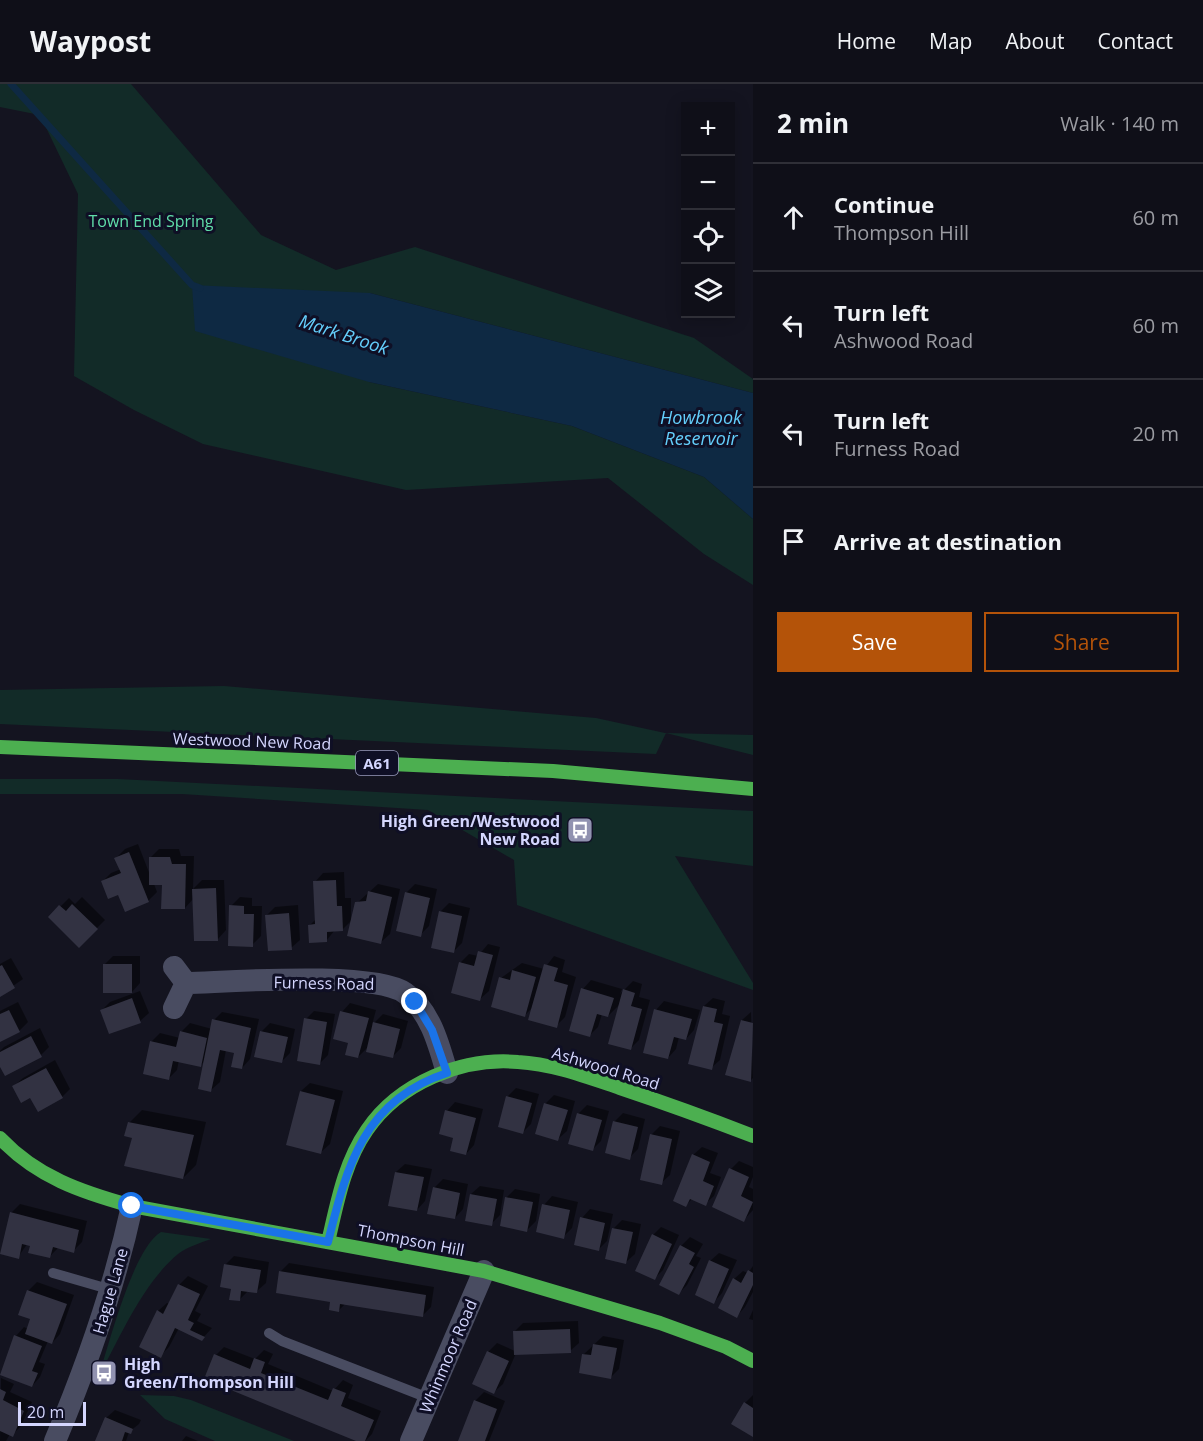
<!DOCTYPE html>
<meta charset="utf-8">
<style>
body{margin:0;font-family:"Open Sans",sans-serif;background:#1d1d25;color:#f1f3f6}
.controls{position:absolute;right:18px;top:18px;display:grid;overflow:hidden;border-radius:0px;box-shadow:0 3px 15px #0003}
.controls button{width:54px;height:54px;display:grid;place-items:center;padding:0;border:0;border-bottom:2px solid #2f2f37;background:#0f0f18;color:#f1f3f6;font:30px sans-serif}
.scale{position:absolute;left:18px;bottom:15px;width:68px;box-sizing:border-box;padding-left:6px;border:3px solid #d4d6fe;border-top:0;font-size:16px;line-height:21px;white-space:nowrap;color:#d4d6fe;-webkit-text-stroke:4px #0f0f25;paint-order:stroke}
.stop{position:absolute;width:18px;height:18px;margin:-14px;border:4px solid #1a73e8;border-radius:50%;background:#fff}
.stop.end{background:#1a73e8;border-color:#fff;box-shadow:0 2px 6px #0008}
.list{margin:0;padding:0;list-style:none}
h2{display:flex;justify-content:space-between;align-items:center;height:78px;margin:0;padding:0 24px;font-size:26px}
h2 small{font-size:20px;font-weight:400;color:#9b9ca2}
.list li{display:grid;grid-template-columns:39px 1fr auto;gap:18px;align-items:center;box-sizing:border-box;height:108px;padding:0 24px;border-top:2px solid #2f2f37}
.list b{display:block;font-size:22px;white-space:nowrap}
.list p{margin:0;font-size:20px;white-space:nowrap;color:#9b9ca2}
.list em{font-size:20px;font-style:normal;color:#9b9ca2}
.actions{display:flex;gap:12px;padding:18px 24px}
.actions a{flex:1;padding:14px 0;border:2px solid #b45309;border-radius:0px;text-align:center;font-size:21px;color:#b45309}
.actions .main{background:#b45309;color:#fff}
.icon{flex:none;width:33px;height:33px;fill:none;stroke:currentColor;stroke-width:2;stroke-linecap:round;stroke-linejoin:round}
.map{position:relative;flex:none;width:753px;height:1357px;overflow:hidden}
header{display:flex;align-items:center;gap:36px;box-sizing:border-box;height:84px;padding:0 30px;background:#0f0f18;border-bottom:2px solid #2f2f37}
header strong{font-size:28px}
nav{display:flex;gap:33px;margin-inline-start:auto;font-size:21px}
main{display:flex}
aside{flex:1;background:#0f0f18}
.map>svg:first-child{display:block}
</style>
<header>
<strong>Waypost</strong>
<nav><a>Home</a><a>Map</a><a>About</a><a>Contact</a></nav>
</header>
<main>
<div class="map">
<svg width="753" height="1357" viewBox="0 0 753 1357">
<rect width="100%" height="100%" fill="#141420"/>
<!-- green -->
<path fill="#122b28" d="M0,0H131L261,151L336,186L415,163L694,254L753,295V309L370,209L369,298L572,342L704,393L753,435V501L704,470L608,394L406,406L203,360L134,326L74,292L78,110L40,31L0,23Z
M224,602L596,634L665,649L753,651V671L666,649L656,670L0,640V606Z
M0,695H118L753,727V782L675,772L753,899V906L517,821L514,776L428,726L182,710H0Z
M161,1148L211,1155C200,1159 187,1163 178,1170C143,1199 119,1255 98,1294C109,1261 133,1164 161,1148Z
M140,1311L174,1312L191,1316L294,1357H215L165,1335Z"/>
<!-- water -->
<path fill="#0e2943" d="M192,201L370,209L753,309V435L704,393L572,342L369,298L195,247Z"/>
<!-- shadow -->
<path fill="#0007" d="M138,760L150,791V774L159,765H179L181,772H194L193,805L202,796H224L226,846L218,855L194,814L185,824L163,800H154L157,808L148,817L119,810L103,797L111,789L121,785L116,774L125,765Z
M344,788L345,814H351V837L343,845L335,846L326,857L310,841L316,835L315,798L323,789Z
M378,800L400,805L390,850L381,858L357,819Z
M415,800L437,805L429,842L420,851L406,809Z
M82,813L105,836L79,862L50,833L69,814L75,820Z
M240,813L252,814V822H262L261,852L252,861L231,822Z
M449,819L470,824L462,859L454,867L440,828Z
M298,821L300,856L291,864L267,831L275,823Z
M488,860L500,863L489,907L480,915L452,908L461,878L469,870L478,872Z
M113,872H140V899L132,908L105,880Z
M554,872L565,876L562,888L576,893L565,933L556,942L534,922L525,931L501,894L522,879L544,885Z
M11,874L23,895L0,911V880Z
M591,896L622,905L620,910L633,897L642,900L639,913L650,916L639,956L631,964L621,919L608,932L602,930L598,943L590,951L583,905Z
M140,907L149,929L140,937L102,926L110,918Z
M713,914L725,917L722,930L730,932L720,976L711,984L704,922Z
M664,917L700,926L694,946L686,955L679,953L676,965L668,974L656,926Z
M18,918L28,938L19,947L0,957V927Z
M350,919L376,926L372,941L383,930L408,937L401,964L392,973L369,962L358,973L350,958L342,928Z
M314,927L335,930L328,971L319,980L306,935Z
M222,928L259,935L250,975L242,984L236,968L226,966L220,998L211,1006L205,976L201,981L179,976L177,986L168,995L151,958L160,949L180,954L181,948L190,939L212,945L214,936Z
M751,928L753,994L750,997L727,990L742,936Z
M270,939L295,945L290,969L281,978L261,948Z
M40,944L49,963L41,971L0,980V967L4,963Z
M55,976L70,1005L62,1013L31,1012L14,1002L23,994Z
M310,999L343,1007L330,1060L321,1068L301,1007Z
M516,1004L539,1010L531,1040L523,1048L500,1042L508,1012Z
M554,1011L575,1017L567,1047L558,1055L545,1020Z
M455,1018L483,1025L474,1061L466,1070L455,1053L447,1027Z
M587,1021L609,1027L601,1057L593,1065L578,1030Z
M142,1026L206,1038L196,1081L183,1094L134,1053L129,1039Z
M623,1029L645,1035L638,1065L629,1074L614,1038Z
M660,1042L680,1047L670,1091L661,1099L651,1051Z
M702,1063L718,1069L710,1089L721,1093L714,1112L705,1120L692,1115L686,1121L693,1071Z
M739,1077L753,1083V1093L749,1103L753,1105V1126L744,1136L731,1085Z
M405,1080L432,1085L425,1117L417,1126L396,1088Z
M443,1095L468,1100L463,1125L455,1134L434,1104Z
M480,1102L504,1106L500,1131L491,1140L471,1110Z
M515,1105L540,1110L536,1137L527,1146L506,1114Z
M552,1112L578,1118L572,1144L563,1153L544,1121Z
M20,1120L87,1137L82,1158L73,1167L58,1164L49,1173L28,1159L18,1173L11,1129Z
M590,1125L613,1130L607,1157L599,1165L582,1134Z
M622,1136L641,1140L635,1170L626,1178L613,1145Z
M661,1143L679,1151L663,1186L655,1194L653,1151Z
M690,1153L703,1160L696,1172L701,1174L687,1201L678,1210L661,1200L681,1162Z
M719,1169L737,1176L722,1209L714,1218L710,1177Z
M234,1172L269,1178L266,1199L257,1207L249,1206L239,1216L225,1181Z
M289,1179L434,1203L431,1223L422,1232L346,1219L339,1226L332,1216L280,1188Z
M753,1182V1208L745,1223L737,1232L734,1195L743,1187L748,1189Z
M188,1192L208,1202L195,1227L201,1230L197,1237L212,1244L202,1255L179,1244L169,1263L160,1272L158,1227L167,1219L170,1220L179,1201Z
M37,1198L74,1211L60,1250L52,1259L48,1257L39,1278L45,1280L40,1293L32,1302L16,1252L24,1243L28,1245L32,1234L28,1207Z
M753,1226V1236L749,1235Z
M578,1237L579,1259L570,1267L516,1269L503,1300L494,1308L488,1268L497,1259L515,1267L514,1248L523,1239Z
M603,1252L624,1256L619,1285L611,1293L583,1271Z
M224,1263L255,1275L264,1266L273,1270L268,1280L333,1307L343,1296L353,1301L348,1314L381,1327L372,1350L365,1357H360L216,1271Z
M1,1294L14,1300L10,1308L32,1318L21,1342L12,1351L10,1350L6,1357H0Z
M484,1308L505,1317L489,1357H459L475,1317Z
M753,1311V1351L745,1319Z
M115,1326L141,1336L139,1340L129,1348L126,1357H97L106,1334Z
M186,1352L198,1357H182Z"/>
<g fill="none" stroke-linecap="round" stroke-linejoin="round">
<!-- stream -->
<path stroke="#0e2943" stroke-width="7" d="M11,0L192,201L200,204"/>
</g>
<!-- building -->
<path fill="#323242" d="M129,768L149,818L125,828L118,811L108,815L101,797L121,789L114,774Z
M149,773H170L172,780H186L185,825H161L162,801H149Z
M336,796L337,822H342L343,847L327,848V858L309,859L308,841L315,840L313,797Z
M216,804L218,857H194L192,805Z
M368,807L392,813L381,860L347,852L355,818L366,817Z
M405,808L430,814L421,853L396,847Z
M72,820L98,845L79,864L48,833L59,821L66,827Z
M229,821L244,822V830H254L253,863L228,862Z
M439,827L462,832L454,869L431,864Z
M289,829L292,866L268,867L265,831Z
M478,867L493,871L480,917L451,909L459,878L474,882Z
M103,880H132V909H103Z
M544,880L558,884L554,897L568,901L557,944L528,936Z
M2,881L15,904L0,913V882Z
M512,886L536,893L525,933L491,923L499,893L510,896Z
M581,904L614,914L608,933L597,930L590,953L569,947Z
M623,905L635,909L631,922L642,925L631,966L608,960Z
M132,914L141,939L109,950L100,926Z
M703,922L717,925L714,938L723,940L712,986L688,980Z
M654,925L692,935L686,956L674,953L668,975L643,969Z
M9,926L20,948L0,958V930Z
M340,927L369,934L358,974L345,971L348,959L333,955Z
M304,934L327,938L320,981L297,977Z
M212,935L251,944L242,985L231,983L234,969L220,966L211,1008L198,1005Z
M741,936L753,939L751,998L725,991Z
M373,938L400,945L393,974L366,968Z
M180,947L207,954L201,983L173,977L169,996L143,990L150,957L176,963Z
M260,947L288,953L282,979L254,973Z
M31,952L42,973L5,992L0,983V968Z
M46,984L63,1014L38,1028L30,1014L21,1019L12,1002Z
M300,1007L335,1016L321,1070L286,1061Z
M506,1012L532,1019L523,1050L498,1043Z
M544,1019L568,1026L558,1057L535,1050Z
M445,1026L476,1034L466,1071L450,1067L453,1054L439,1050Z
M577,1029L602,1036L593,1067L568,1060Z
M613,1037L638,1043L630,1076L605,1069Z
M128,1038L194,1051L183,1095L124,1082L132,1054L124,1052Z
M650,1050L672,1055L662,1101L640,1096Z
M692,1070L710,1078L703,1097L714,1102L706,1122L690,1115L686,1123L673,1117Z
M729,1084L749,1093L741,1112L753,1118L744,1138L712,1123Z
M395,1088L424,1093L417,1127L388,1122Z
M433,1103L460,1109L455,1135L427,1130Z
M470,1110L497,1115L492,1142L465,1137Z
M505,1113L533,1118L527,1148L500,1142Z
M542,1120L570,1126L564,1155L536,1148Z
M10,1128L79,1146L74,1169L53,1163L50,1174L28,1169L30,1162L22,1160L19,1175L0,1170Z
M580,1133L605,1139L599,1167L574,1161Z
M612,1144L633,1148L626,1180L605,1175Z
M652,1150L672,1160L655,1196L635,1187Z
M680,1161L695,1169L689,1180L694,1183L679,1211L659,1201Z
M709,1176L729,1185L714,1220L695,1211Z
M224,1180L261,1186L257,1209L241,1207L240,1217L229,1216L231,1205L220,1203Z
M748,1186L753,1189V1201L737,1234L718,1224L733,1194L741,1199Z
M279,1187L426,1211L423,1233L340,1220L339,1228L329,1226L330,1218L276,1209Z
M178,1200L200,1210L188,1236L194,1239L190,1246L205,1253L202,1257L175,1244L161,1274L139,1263L157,1226L163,1230Z
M27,1206L67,1220L52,1260L25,1250L30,1235L18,1231Z
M570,1245L571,1269L514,1271L513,1247Z
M14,1251L42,1262L32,1287L38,1289L32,1303L0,1291Z
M593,1260L617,1264L611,1295L579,1289L582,1270L591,1271Z
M487,1267L509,1277L494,1310L472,1300Z
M214,1270L250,1285L254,1274L265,1278L261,1289L328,1316L333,1304L346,1309L341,1322L374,1336L365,1357H356L204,1295Z
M0,1305L6,1308L3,1316L24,1327L13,1353L0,1347Z
M474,1316L497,1325L485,1357H458Z
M744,1318L753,1324V1353L731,1340Z
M105,1333L133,1345L131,1350L125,1348L122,1357H95Z"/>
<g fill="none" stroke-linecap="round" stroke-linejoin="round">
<!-- lane -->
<path stroke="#494c61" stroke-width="10" d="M53,1189L112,1206
M269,1249L282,1257L431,1315"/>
<!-- street -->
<path stroke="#494c61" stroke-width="22" d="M174,883L186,899L174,924
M186,899C229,898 374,887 405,909C430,926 439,961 447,989
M55,1357C88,1279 114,1205 132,1122
M411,1357L484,1187"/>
<!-- fast -->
<path stroke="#4caf50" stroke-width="14" d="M0,663L553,687L753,705
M0,1054C37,1093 81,1108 132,1122L484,1187L660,1239L726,1263L753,1277
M328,1158C337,1120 344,1079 367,1046C399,999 462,973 518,978C553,980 587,993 620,1004C665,1019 709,1035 753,1052"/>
</g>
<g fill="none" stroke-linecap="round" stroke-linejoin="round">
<!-- route -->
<path stroke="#1a73e8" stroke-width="8" d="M132,1122L328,1158C347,1081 364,1016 447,989L432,946L415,918"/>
</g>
<!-- icons -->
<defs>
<symbol id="bus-square" viewBox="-11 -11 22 22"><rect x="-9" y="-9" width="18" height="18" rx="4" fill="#9192b0" stroke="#0f0f25"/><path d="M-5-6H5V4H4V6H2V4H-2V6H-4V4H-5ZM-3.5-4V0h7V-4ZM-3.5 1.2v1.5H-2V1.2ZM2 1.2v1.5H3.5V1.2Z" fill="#fff"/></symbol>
</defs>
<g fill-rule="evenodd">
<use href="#bus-square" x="565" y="731" width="30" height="30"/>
<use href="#bus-square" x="89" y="1274" width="30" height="30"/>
</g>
<g text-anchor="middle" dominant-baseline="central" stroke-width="6" stroke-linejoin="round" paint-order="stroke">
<!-- shield labels -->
<rect fill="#0f0f25" stroke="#999abd" stroke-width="1.5" x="356" y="667" width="42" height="24" rx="4.5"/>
<g font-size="15" font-weight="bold" fill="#d4d6fe">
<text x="377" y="679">A61</text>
</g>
<!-- park labels -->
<g font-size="16" fill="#60dda9" stroke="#0f0f25">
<text x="151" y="137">Town End Spring</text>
</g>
<!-- street labels -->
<g font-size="16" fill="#d4d6fe" stroke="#0f0f25">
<text transform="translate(252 657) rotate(2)">Westwood New Road</text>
<text transform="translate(324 899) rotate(1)">Furness Road</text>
<text transform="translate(606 984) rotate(17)">Ashwood Road</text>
<text transform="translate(411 1156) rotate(11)">Thompson Hill</text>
<text transform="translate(110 1207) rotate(-74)">Hague Lane</text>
<text transform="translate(448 1272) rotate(-67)">Whinmoor Road</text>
</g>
<!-- poi labels -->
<g font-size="16" font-weight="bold" fill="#d4d6fe" stroke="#0f0f25" text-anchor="end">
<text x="560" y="737">High Green/Westwood<tspan x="560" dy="18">New Road</tspan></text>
<text x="124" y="1280" text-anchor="start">High<tspan x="124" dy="18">Green/Thompson Hill</tspan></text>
</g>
<!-- water labels -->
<g font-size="18" font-style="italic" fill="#64cffc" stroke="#0f0f25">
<text transform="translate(344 250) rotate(18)">Mark Brook</text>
<text x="701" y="333">Howbrook<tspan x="701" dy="21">Reservoir</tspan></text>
</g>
</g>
</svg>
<div class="controls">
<button>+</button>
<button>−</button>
<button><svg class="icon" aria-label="locate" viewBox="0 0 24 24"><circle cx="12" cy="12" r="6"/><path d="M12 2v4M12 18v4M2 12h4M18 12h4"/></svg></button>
<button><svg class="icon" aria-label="layers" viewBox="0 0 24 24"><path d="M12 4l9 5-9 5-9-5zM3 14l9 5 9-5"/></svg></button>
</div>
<div class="scale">20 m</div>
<div class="stop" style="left:132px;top:1122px"></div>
<div class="stop end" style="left:415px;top:918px"></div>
</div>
<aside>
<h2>2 min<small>Walk · 140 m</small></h2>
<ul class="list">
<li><svg class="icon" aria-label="ahead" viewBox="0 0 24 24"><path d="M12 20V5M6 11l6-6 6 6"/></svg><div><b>Continue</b><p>Thompson Hill</p></div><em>60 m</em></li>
<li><svg class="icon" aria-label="left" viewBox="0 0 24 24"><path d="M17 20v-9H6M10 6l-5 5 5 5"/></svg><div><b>Turn left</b><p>Ashwood Road</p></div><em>60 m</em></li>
<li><svg class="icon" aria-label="left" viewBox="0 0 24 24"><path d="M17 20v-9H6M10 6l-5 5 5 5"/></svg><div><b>Turn left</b><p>Furness Road</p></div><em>20 m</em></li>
<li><svg class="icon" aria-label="arrive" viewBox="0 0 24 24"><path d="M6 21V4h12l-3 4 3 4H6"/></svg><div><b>Arrive at destination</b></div></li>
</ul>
<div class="actions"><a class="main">Save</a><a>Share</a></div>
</aside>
</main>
